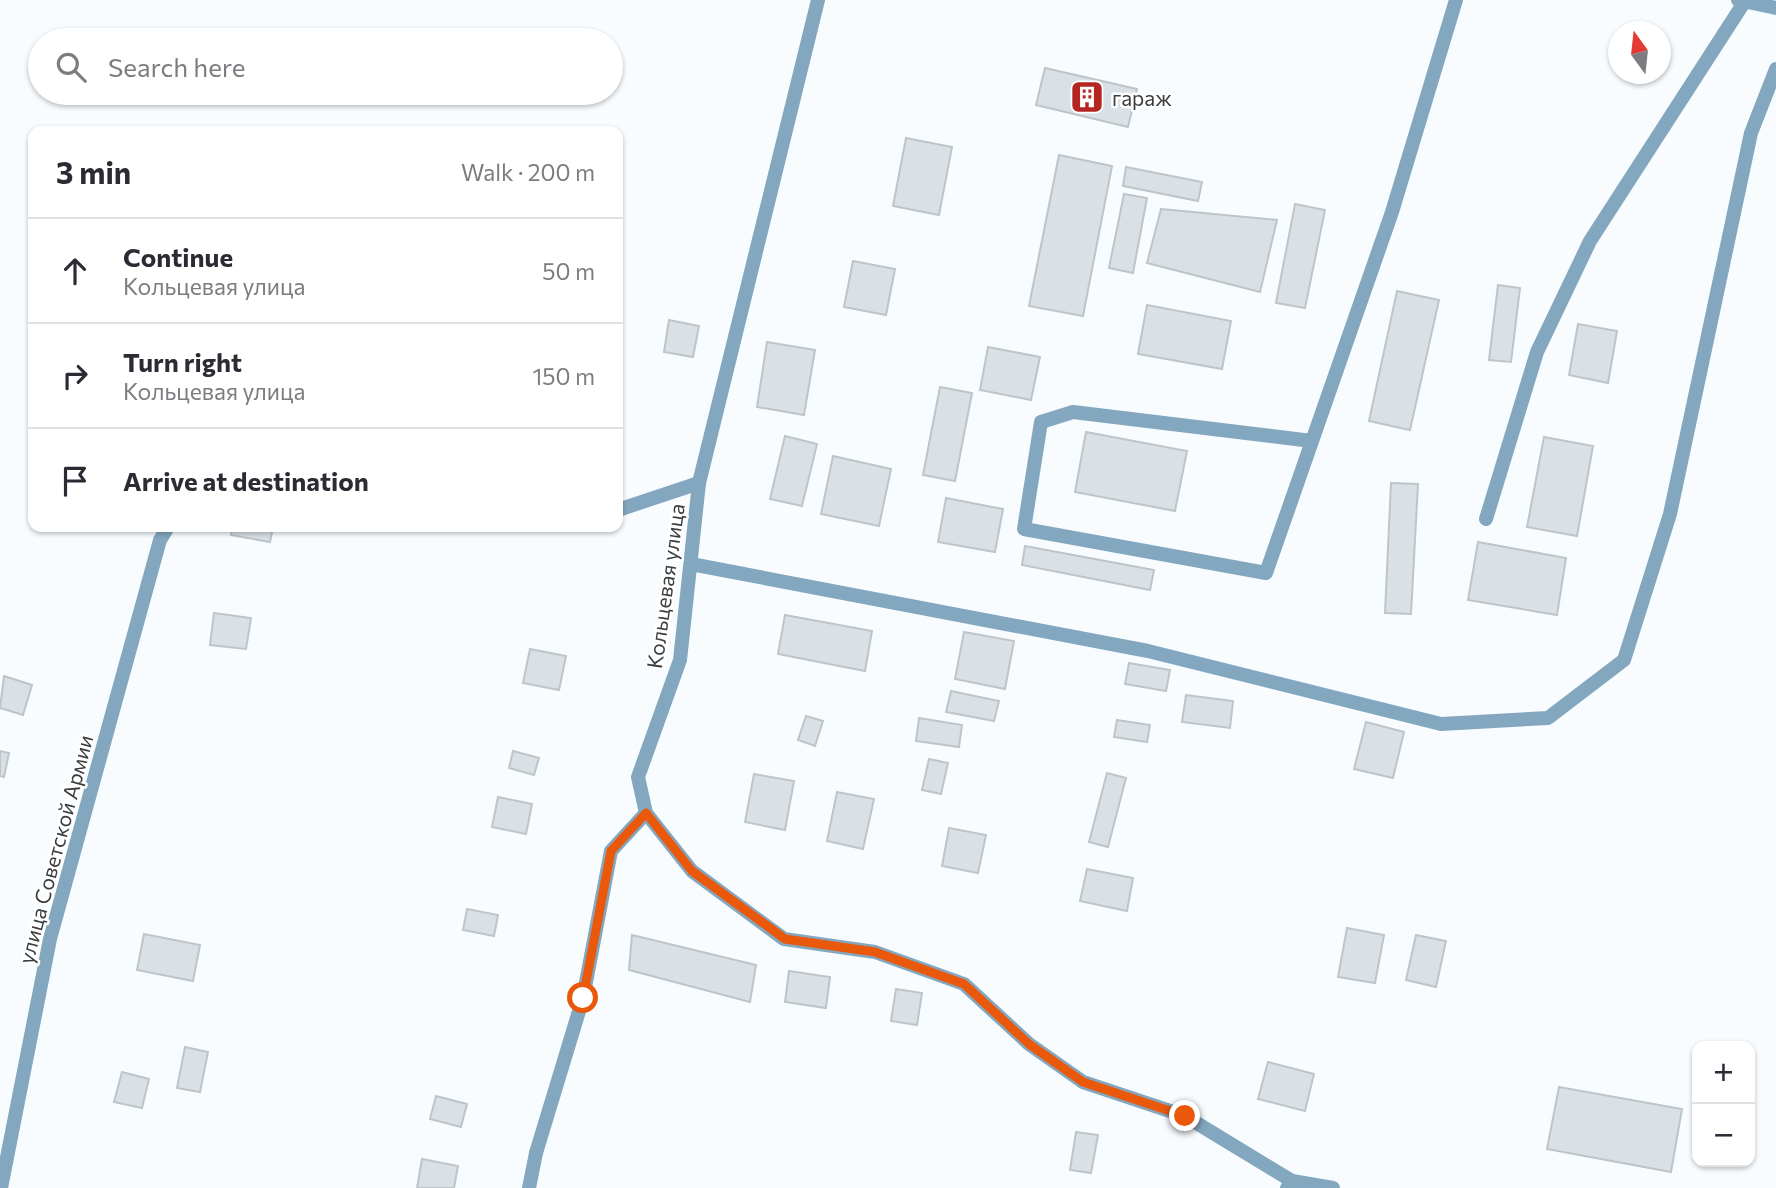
<!DOCTYPE html>
<meta charset="utf-8">
<style>
body{margin:0;font-family:Commissioner,sans-serif;background:#f2f2f3;color:#2b2b33}
.controls{position:absolute;right:21px;bottom:21px;display:grid;overflow:hidden;border-radius:14px;box-shadow:0 2px 5px #0004}
.controls button{width:63px;height:63px;display:grid;place-items:center;padding:0;border:0;border-bottom:2px solid #e1e1e2;background:#fff;color:#2b2b33;font:35px sans-serif}
.compass{position:absolute;left:1608px;top:21px;width:63px;height:63px;border-radius:50%;background:#fff;box-shadow:0 2px 5px #0004;rotate:345deg}
.stop{position:absolute;width:21px;height:21px;margin:-16px;border:5px solid #ea580c;border-radius:50%;background:#fff}
.stop.end{background:#ea580c;border-color:#fff;box-shadow:0 2px 7px #0008}
.list{margin:0;padding:0;list-style:none}
h2{display:flex;justify-content:space-between;align-items:center;height:91px;margin:0;padding:0 28px;font-size:30px}
h2 small{font-size:23px;font-weight:400;color:#7c7c81}
.list li{display:grid;grid-template-columns:46px 1fr auto;gap:21px;align-items:center;box-sizing:border-box;height:105px;padding:0 28px;border-top:2px solid #e1e1e2}
.list b{display:block;font-size:26px;white-space:nowrap}
.list p{margin:0;font-size:23px;white-space:nowrap;color:#7c7c81}
.list em{font-size:23px;font-style:normal;color:#7c7c81}
.icon{flex:none;width:38px;height:38px;fill:none;stroke:currentColor;stroke-width:2;stroke-linecap:round;stroke-linejoin:round}
.map{position:relative;flex:none;width:1776px;height:1188px;overflow:hidden}
.search{position:absolute;background:#fff;box-shadow:0 2px 5px #0004;left:28px;top:28px;width:595px;height:77px;display:flex;align-items:center;gap:18px;box-sizing:border-box;padding:0 24px;border-radius:38px;color:#7c7c81;font-size:26px}
.panel{position:absolute;background:#fff;box-shadow:0 2px 5px #0004;left:28px;top:126px;width:595px;height:406px;border-radius:14px}
.map>svg:first-child{display:block}
</style>
<div class="map">
<svg width="1776" height="1188" viewBox="0 0 1776 1188">
<rect width="100%" height="100%" fill="#f8fcff"/>
<!-- building -->
<path fill="#dae1e6" stroke="#bec5c9" stroke-width="2" d="M1045,68L1137,89L1128,127L1036,105Z
M906,138L952,147L939,215L893,206Z
M1059,155L1112,166L1083,316L1029,306Z
M1126,167L1202,182L1198,201L1123,186Z
M1124,194L1147,198L1133,273L1109,268Z
M1295,204L1325,210L1305,308L1276,303Z
M1161,209L1277,220L1260,292L1147,263Z
M853,261L895,269L886,315L844,307Z
M1498,285L1520,288L1511,362L1489,360Z
M1397,291L1439,300L1410,430L1369,421Z
M1147,305L1231,321L1222,369L1138,354Z
M669,320L699,326L693,357L664,352Z
M1578,324L1617,331L1608,383L1569,375Z
M767,342L815,350L804,415L757,407Z
M988,347L1040,357L1031,400L980,390Z
M940,387L972,393L955,481L923,475Z
M1086,432L1187,451L1175,511L1075,492Z
M785,436L817,444L802,506L770,499Z
M1544,437L1593,446L1577,536L1527,527Z
M833,456L891,469L879,526L821,514Z
M1391,483L1418,484L1411,614L1385,613Z
M946,498L1003,509L995,552L938,542Z
M232,527H273L270,542L231,535Z
M1478,542L1566,558L1557,615L1468,600Z
M1025,546L1154,570L1150,590L1022,565Z
M214,613L251,618L246,649L210,645Z
M785,615L872,631L865,671L778,654Z
M964,632L1014,641L1005,689L955,679Z
M530,649L566,656L559,690L523,683Z
M1129,663L1170,670L1166,691L1125,684Z
M4,676L32,685L23,715L0,708Z
M951,691L999,701L994,721L946,712Z
M1186,695L1233,701L1230,728L1182,722Z
M806,716L823,721L815,746L798,740Z
M919,718L962,725L959,747L916,741Z
M1117,720L1150,725L1147,742L1114,737Z
M1366,722L1404,732L1393,778L1354,769Z
M0,751L9,753L4,777L0,776Z
M513,751L539,758L534,775L509,768Z
M929,759L948,763L941,794L922,790Z
M1107,773L1126,778L1108,847L1089,842Z
M754,774L794,781L785,830L745,822Z
M837,792L874,799L863,849L827,841Z
M498,797L532,804L526,834L492,827Z
M949,828L986,835L978,873L942,866Z
M1087,869L1133,878L1127,911L1080,901Z
M467,909L498,915L494,936L463,930Z
M1347,928L1384,935L1375,983L1338,977Z
M144,934L200,945L193,981L137,970Z
M632,935L756,965L750,1002L629,970Z
M1416,935L1446,941L1436,987L1406,980Z
M789,971L830,977L826,1008L785,1002Z
M896,989L922,993L917,1025L891,1021Z
M185,1047L208,1052L200,1092L177,1088Z
M1268,1062L1314,1074L1305,1111L1258,1099Z
M122,1072L149,1079L142,1108L114,1102Z
M1559,1087L1682,1109L1671,1172L1547,1149Z
M436,1096L467,1104L461,1127L430,1119Z
M1076,1132L1098,1135L1091,1173L1070,1170Z
M422,1159L458,1166L454,1188H417Z"/>
<g fill="none" stroke-linecap="round" stroke-linejoin="round">
<!-- lane -->
<path stroke="#83a7bf" stroke-width="14" d="M1312,441L1073,412L1041,422L1024,529L1266,573L1392,212L1456,0
M618,510L699,483L818,0
M1486,519L1537,352L1590,241L1745,1
M691,564L1148,651L1441,724L1548,718L1624,660L1670,514L1751,133L1776,69
M536,1153L583,998L611,851L646,813
M1292,1181L1333,1188"/>
<!-- street -->
<path stroke="#83a7bf" stroke-width="14" d="M1738,0L1776,8
M699,483L680,660L638,777L646,813L692,871L784,939L875,952L964,984L1029,1044L1083,1082L1185,1116L1292,1181L1287,1188
M1,1188L50,939L160,540L168,527
M529,1188L536,1153"/>
</g>
<g fill="none" stroke-linecap="round" stroke-linejoin="round">
<!-- route -->
<path stroke="#ea580c" stroke-width="9" d="M583,998L611,851L646,813L692,871L785,939L875,952L964,984L1029,1044L1083,1082L1185,1116"/>
</g>
<!-- icons -->
<defs>
<symbol id="building-square" viewBox="-11 -11 22 22"><rect x="-9" y="-9" width="18" height="18" rx="4" fill="#b52622" stroke="#fff"/><path d="M-4-6H4V6H1V3H-1V6H-4ZM-2.5-4.3h1.7v1.8h-1.7ZM.8-4.3h1.7v1.8H.8ZM-2.5-1h1.7V.8h-1.7ZM.8-1h1.7V.8H.8Z" fill="#fff"/></symbol>
</defs>
<g fill-rule="evenodd">
<use href="#building-square" x="1068" y="78" width="38" height="38"/>
</g>
<g text-anchor="middle" dominant-baseline="central" stroke-width="5" stroke-linejoin="round" paint-order="stroke">
<!-- poi labels -->
<g font-size="21" fill="#3b3d3f" stroke="#fff" text-anchor="start">
<text x="1112" y="97">гараж</text>
</g>
<!-- street labels -->
<g font-size="21" fill="#3b3d3f" stroke="#fff">
<text transform="translate(665 586) rotate(-82)">Кольцевая улица</text>
<text transform="translate(55 849) rotate(-75)">улица Советской Армии</text>
</g>
</g>
</svg>
<div class="controls">
<button>+</button>
<button>−</button>
</div>
<svg class="compass" viewBox="-18 -18 36 36"><path d="M0-13l5 13h-10z" fill="#e53935"/><path d="M0 13l5-13h-10z" fill="#7c7c81"/></svg>
<div class="stop" style="left:583px;top:998px"></div>
<div class="stop end" style="left:1185px;top:1116px"></div>
<div class="search"><svg class="icon" aria-label="search" viewBox="0 0 24 24"><circle cx="10" cy="10" r="6"/><path d="M15 15l6 6"/></svg>Search here</div>
<section class="panel">
<h2>3 min<small>Walk · 200 m</small></h2>
<ul class="list">
<li><svg class="icon" aria-label="ahead" viewBox="0 0 24 24"><path d="M12 20V5M6 11l6-6 6 6"/></svg><div><b>Continue</b><p>Кольцевая улица</p></div><em>50 m</em></li>
<li><svg class="icon" aria-label="right" viewBox="0 0 24 24"><path d="M7 20v-9h11M14 6l5 5-5 5"/></svg><div><b>Turn right</b><p>Кольцевая улица</p></div><em>150 m</em></li>
<li><svg class="icon" aria-label="arrive" viewBox="0 0 24 24"><path d="M6 21V4h12l-3 4 3 4H6"/></svg><div><b>Arrive at destination</b></div></li>
</ul>
</section>
</div>
